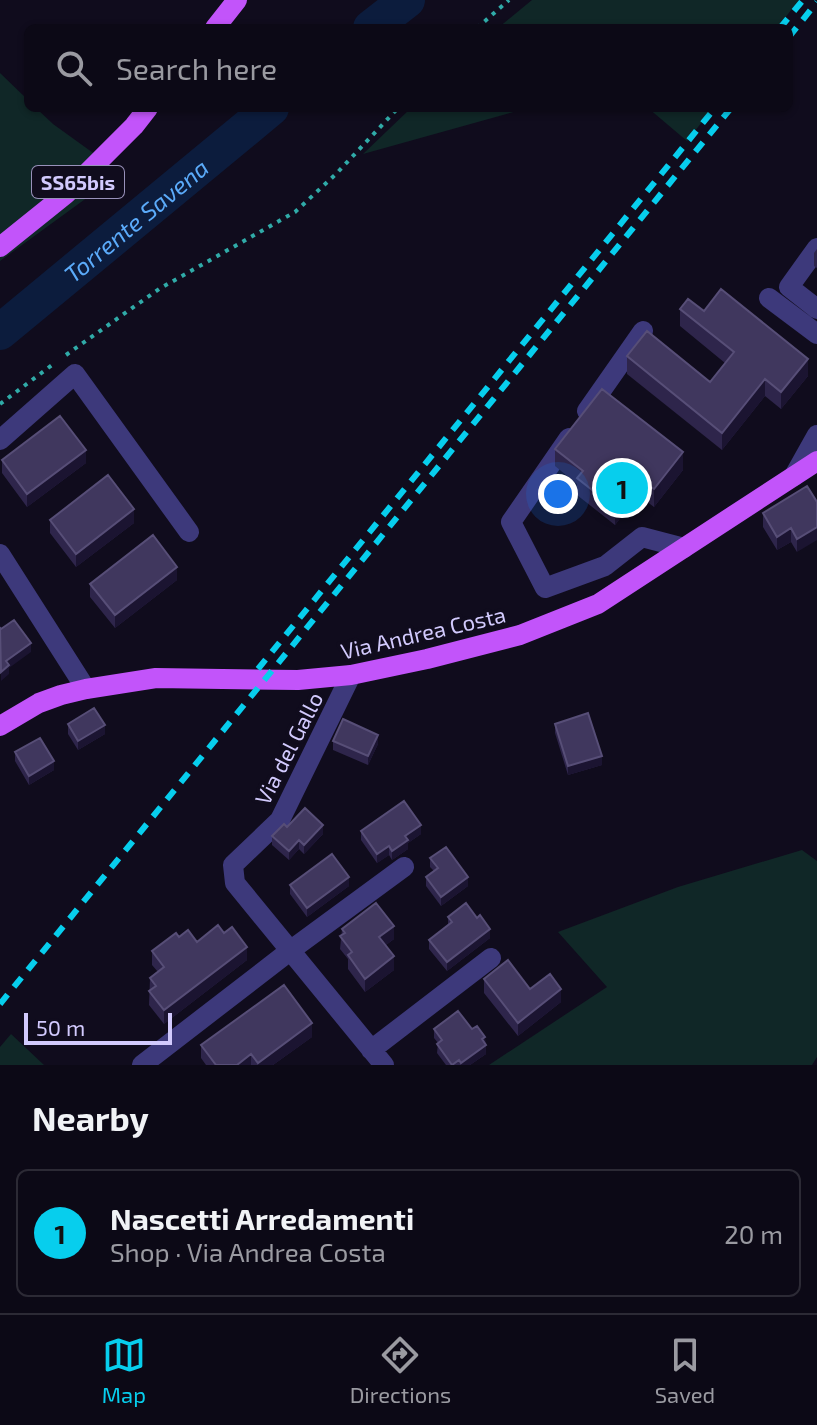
<!DOCTYPE html>
<meta charset="utf-8">
<style>
body{margin:0;font-family:"Exo 2",sans-serif;background:#1a1723;color:#f1f3f6}
.scale{position:absolute;left:24px;bottom:20px;width:148px;box-sizing:border-box;padding-left:8px;border:4px solid #d2cafd;border-top:0;font-size:22px;line-height:28px;white-space:nowrap;color:#d2cafd;-webkit-text-stroke:6px #100c1d;paint-order:stroke}
.you{position:absolute;left:558px;top:494px;width:28px;height:28px;margin:-20px;border:6px solid #fff;border-radius:50%;background:#1a73e8;box-shadow:0 0 0 12px #1a73e833}
.badge{display:grid;place-items:center;width:52px;height:52px;border-radius:50%;background:#07ceed;color:#111;font-size:26px;font-weight:700}
.pin{position:absolute;translate:-50% -50%;border:4px solid #fff;box-shadow:0 2px 8px #0006}
.list{margin:0;padding:0;list-style:none}
h2{display:flex;justify-content:space-between;align-items:center;height:104px;margin:0;padding:0 32px;font-size:34px}
h2 small{font-size:26px;font-weight:400;color:#9a9aa1}
.list li{display:grid;grid-template-columns:52px 1fr auto;gap:24px;align-items:center;box-sizing:border-box;height:128px;margin:0 16px 16px;padding:0 16px;border:2px solid #2c2a35;border-radius:12px}
.list b{display:block;font-size:30px;white-space:nowrap}
.list p{margin:0;font-size:26px;white-space:nowrap;color:#9a9aa1}
.list em{font-size:26px;font-style:normal;color:#9a9aa1}
.icon{flex:none;width:44px;height:44px;fill:none;stroke:currentColor;stroke-width:2;stroke-linecap:round;stroke-linejoin:round}
.map{position:relative;flex:none;width:817px;height:1065px;overflow:hidden}
.search{position:absolute;background:#0c0916;box-shadow:0 2px 6px #0004;left:24px;right:24px;top:24px;height:88px;display:flex;align-items:center;gap:20px;box-sizing:border-box;padding:0 28px;border-radius:12px;color:#9a9aa1;font-size:30px}
.sheet{height:248px;background:#0c0916}
nav{display:flex;justify-content:space-around;align-items:center;box-sizing:border-box;height:112px;border-top:2px solid #2c2a35;background:#0c0916;font-size:22px;color:#9a9aa1}
nav a{display:grid;justify-items:center;gap:4px}
nav .on{color:#07ceed}
.map>svg:first-child{display:block}
</style>
<div class="map">
<svg width="817" height="1065" viewBox="0 0 817 1065">
<rect width="100%" height="100%" fill="#100c1d"/>
<!-- green -->
<path fill="#102727" d="M532,0H799L777,28H498Z
M0,73L28,100V108H36L53,124L121,173L0,261Z
M411,108H528L363,154Z
M648,108H713L687,141Z
M802,850L817,861V1057L812,1065H489L607,987L558,932L678,887Z
M11,1034L44,1065H0V1047Z"/>
<g fill="none" stroke-linecap="round" stroke-linejoin="round">
<!-- river -->
<g stroke="#0c1c3d" stroke-width="36">
<path d="M371,28L407,0"/>
<path id="s1" d="M0,332L271,108"/>
</g>
<!-- path -->
<path stroke="#30aba8" stroke-width="4" stroke-dasharray="4 6" stroke-linecap="butt" d="M477,28L509,0
M66,355L159,289L295,212L336,174L398,108
M0,404L52,365"/>
<!-- minor -->
<path stroke="#3d397b" stroke-width="20" d="M817,248L789,287L817,309
M769,298L817,334
M587,411L643,331
M569,438L511,522L545,588L605,566L642,537L684,548
M0,440L75,374L189,532
M794,476L817,435
M0,554L86,689
M351,675L280,820L233,865L235,883L384,1065
M371,1050L491,958
M142,1065L291,950L404,867"/>
<!-- major -->
<path stroke="#c254fa" stroke-width="20" d="M215,28L237,0
M0,247L66,194L134,126L148,108
M0,726L39,703L61,695L86,689L156,678L298,680L351,675L427,659L520,635L598,604L817,461"/>
<!-- rail -->
<path stroke="#07ceed" stroke-width="6" stroke-dasharray="12 10" stroke-linecap="butt" d="M780,28L803,0
M789,37L817,2
M258,669L715,108
M0,1004L731,108"/>
</g>
<!-- wall -->
<path fill="#2e254b" d="M817,249V268L814,266V253Z
M680,309L704,311L808,376L781,409L765,396L722,450L627,374V356L710,382L725,363L680,326Z
M555,449L683,470L654,507L638,495L615,525L577,495V484L555,466Z
M2,460L86,463L27,507L2,473Z
M807,486L797,552L791,542L777,550L763,527V513Z
M50,520L134,523L76,567L50,533Z
M177,580L115,628L90,597V584Z
M68,724L105,734L78,750L68,734Z
M555,724L602,765L568,775L555,733Z
M333,741L378,744L368,765L333,750Z
M15,752L54,770L29,785L15,761Z
M287,827L323,834L304,854L299,849L289,860L272,845V836Z
M361,831L421,834L408,843V849L392,860L389,855L377,863L361,840Z
M430,858L468,886L441,906L426,886V877L434,871L430,867Z
M290,885L349,886L307,917L290,894Z
M448,917L490,938L447,971L429,949V940L448,925Z
M342,929L394,939L386,945L394,970L365,992L348,969V959L340,949Z
M179,937L197,942L247,960L164,1024L149,1005L150,978L158,972L152,965V951Z
M484,979L530,989L561,1002L518,1036L484,993Z
M434,1029L485,1037L486,1054L470,1065H446L437,1053L438,1043L434,1038Z
M312,1037L273,1065H206L201,1058V1045Z"/>
<!-- shaded-wall -->
<path fill="#1b1431" d="M808,359V376L781,409V392Z
M765,379V396L722,450V433Z
M86,450V463L27,507V494Z
M683,452V470L654,507V489Z
M638,478V495L615,525V508Z
M134,509V523L76,567V554Z
M817,527V540L797,552V539Z
M791,528V542L777,550V537Z
M177,567V580L115,628V615Z
M31,643V652L9,668V674L1,681V672L6,661Z
M105,725V734L78,750V741Z
M378,735V744L368,765V756Z
M602,756V765L568,775V766Z
M54,761V770L29,785V776Z
M323,825V834L304,854V845Z
M421,825V834L408,843V849L392,860V851L405,836Z
M299,840V849L289,860V851Z
M389,846V855L377,863V854Z
M349,877V886L307,917V908Z
M468,877V886L441,906V897Z
M394,926V939L379,950V937Z
M490,929V938L447,971V962Z
M247,947V960L164,1024V1010Z
M394,956V970L365,992V979Z
M561,989V1002L518,1036V1023Z
M312,1023V1037L273,1065H258V1063Z
M485,1037L486,1054L470,1065H461V1063Z
M251,1054V1065H237Z"/>
<!-- building -->
<path fill="#40375e" stroke="#574e77" stroke-width="2" d="M721,289L808,359L781,392L765,379L722,433L627,356L647,331L710,382L734,352L680,309L688,299L704,311Z
M602,389L683,452L654,489L638,478L615,508L577,478L583,471L555,449Z
M60,416L86,450L27,494L2,460Z
M108,475L134,509L76,554L50,520Z
M807,486L817,502V527L797,539L791,528L777,537L763,513Z
M153,535L177,567L115,615L90,584Z
M14,620L31,643L6,661L9,665L1,672L0,628L1,629Z
M94,708L105,725L78,741L68,724Z
M588,713L602,756L568,766L555,724Z
M343,719L378,735L368,756L333,741Z
M40,738L54,761L29,776L15,752Z
M404,801L421,825L405,836L408,840L392,851L389,846L377,854L361,831Z
M305,808L323,825L304,845L299,840L289,851L272,836L284,824L287,827Z
M446,847L468,877L441,897L426,877L438,868L430,858Z
M332,854L349,877L307,908L290,885Z
M376,903L394,926L379,937L394,956L365,979L348,955L352,952L340,936L345,933L342,929Z
M466,903L477,918L480,915L490,929L447,962L429,940L452,922L448,917Z
M218,925L224,933L232,927L247,947L164,1010L149,991L156,986L150,978L164,967L152,951L176,933L179,937L188,930L197,942Z
M508,960L530,989L550,974L561,989L518,1023L484,979Z
M284,985L312,1023L258,1063L251,1054L237,1065H216L201,1045Z
M458,1011L472,1029L477,1026L485,1037L482,1039L486,1045L461,1063L459,1060L452,1065L437,1044L442,1040L434,1029Z"/>
<g text-anchor="middle" dominant-baseline="central" stroke-width="7" stroke-linejoin="round" paint-order="stroke">
<!-- shield labels -->
<rect fill="#100c1d" stroke="#9891ba" stroke-width="2" x="32" y="166" width="92" height="32" rx="6"/>
<g font-size="20" font-weight="bold" fill="#d2cafd">
<text x="78" y="182">SS65bis</text>
</g>
<!-- street labels -->
<g font-size="22" fill="#d2cafd" stroke="#100c1d">
<text transform="translate(423 632) rotate(-13)">Via Andrea Costa</text>
<text transform="translate(288 748) rotate(-63)">Via del Gallo</text>
</g>
<!-- water labels -->
<g font-size="24" font-style="italic" fill="#5babfa" stroke="#100c1d">
<text stroke="none"><textPath href="#s1" startOffset="176">Torrente Savena</textPath></text>
</g>
</g>
</svg>
<div class="scale">50 m</div>
<div class="you"></div>
<div class="pin badge" style="left:622px;top:488px">1</div>
<div class="search"><svg class="icon" aria-label="search" viewBox="0 0 24 24"><circle cx="10" cy="10" r="6"/><path d="M15 15l6 6"/></svg>Search here</div>
</div>
<section class="sheet">
<h2>Nearby<small></small></h2>
<ul class="list">
<li><span class="badge">1</span><div><b>Nascetti Arredamenti</b><p>Shop · Via Andrea Costa</p></div><em>20 m</em></li>
</ul>
</section>
<nav>
<a class="on"><svg class="icon" aria-label="map" viewBox="0 0 24 24"><path d="M3 6l6-2 6 2 6-2v14l-6 2-6-2-6 2zM9 4v14M15 6v14"/></svg>Map</a>
<a><svg class="icon" aria-label="directions" viewBox="0 0 24 24"><path d="M12 3l9 9-9 9-9-9zM9 14v-3h6M13 9l2 2-2 2"/></svg>Directions</a>
<a><svg class="icon" aria-label="saved" viewBox="0 0 24 24"><path d="M7 4h10v16l-5-4-5 4z"/></svg>Saved</a>
</nav>
